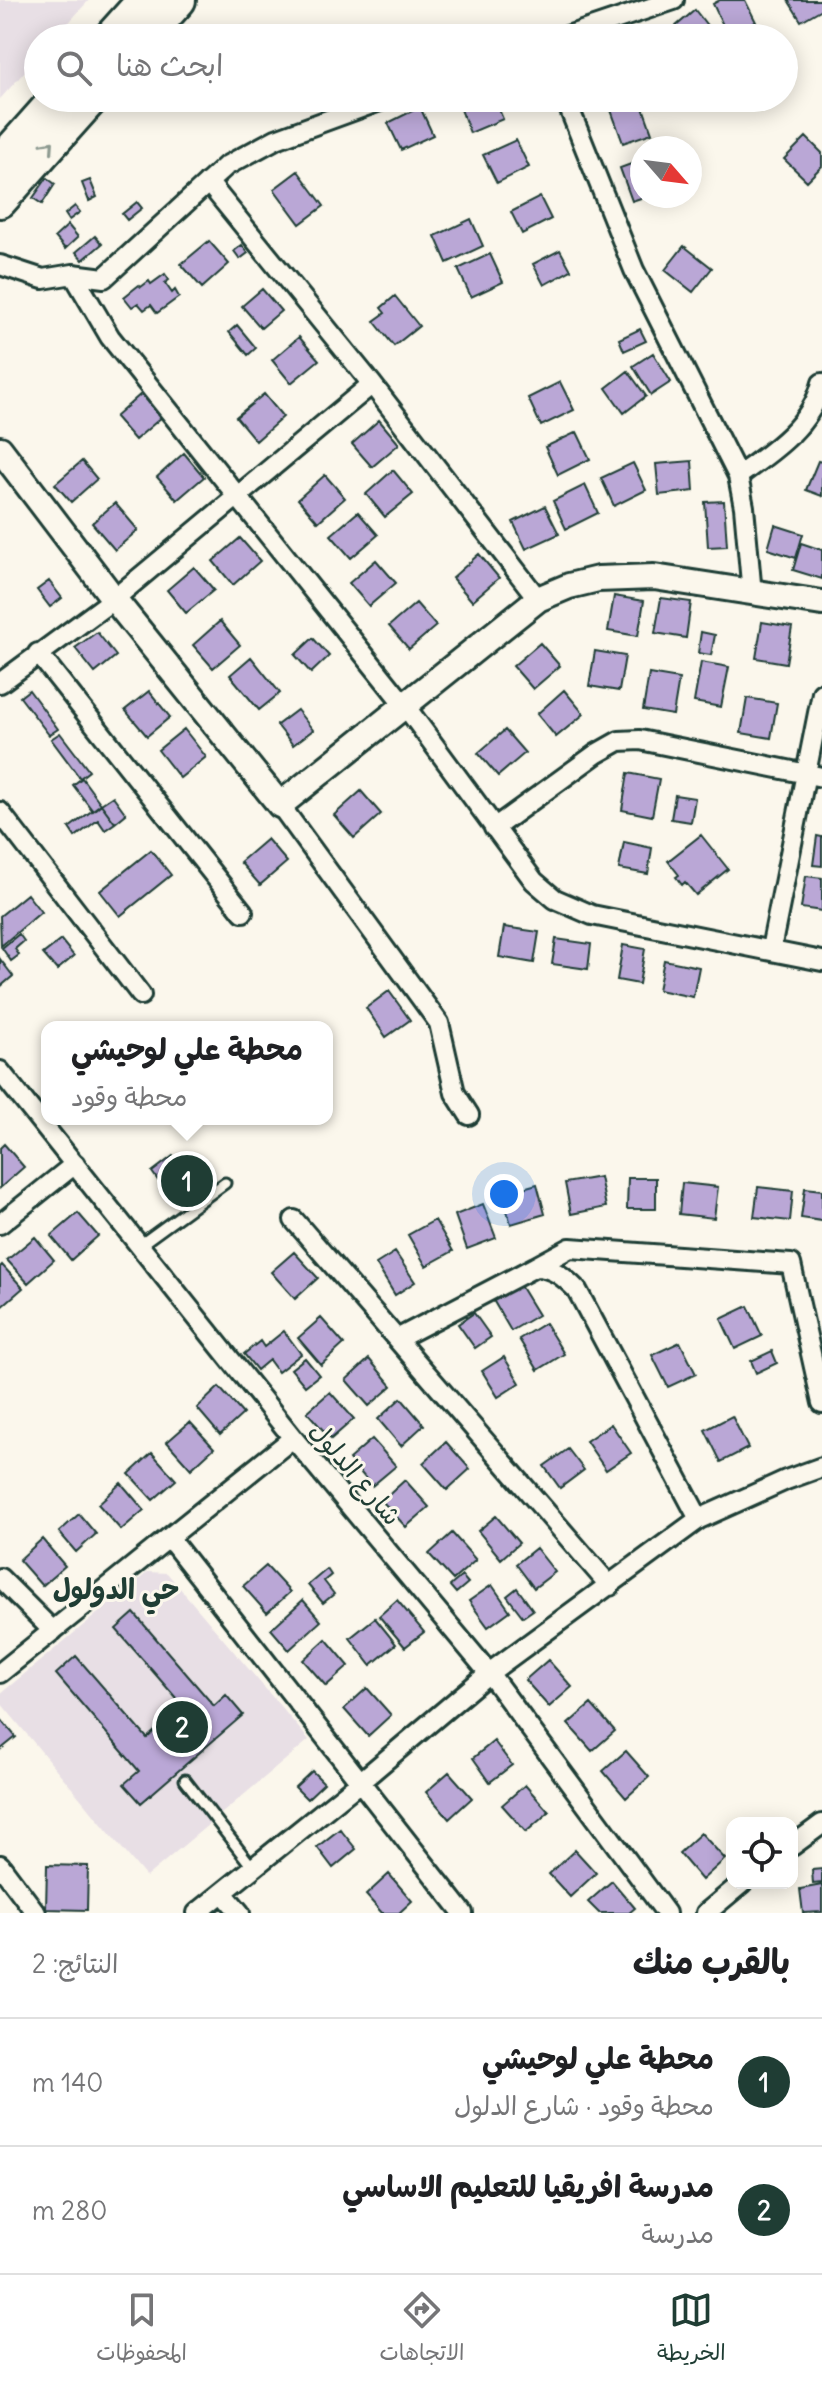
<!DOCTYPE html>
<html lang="ar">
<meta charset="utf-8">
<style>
body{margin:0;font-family:Delius,"Playpen Sans Arabic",sans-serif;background:#f6f6f6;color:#202124;direction:rtl}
.controls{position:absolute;right:24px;bottom:24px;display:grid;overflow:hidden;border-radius:16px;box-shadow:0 4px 20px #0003}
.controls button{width:72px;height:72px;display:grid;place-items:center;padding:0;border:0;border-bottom:2px solid #e0e0e0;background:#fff;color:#202124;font:40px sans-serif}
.compass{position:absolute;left:630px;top:136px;width:72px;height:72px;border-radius:50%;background:#fff;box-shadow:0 4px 20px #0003;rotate:118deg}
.you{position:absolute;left:504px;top:1194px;width:28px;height:28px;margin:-20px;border:6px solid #fff;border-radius:50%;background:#1a73e8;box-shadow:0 0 0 12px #1a73e833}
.badge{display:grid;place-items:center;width:52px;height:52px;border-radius:50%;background:#1f3d34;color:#fff;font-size:26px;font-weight:700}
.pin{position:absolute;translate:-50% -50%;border:4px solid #fff;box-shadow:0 2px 8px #0006}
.popup{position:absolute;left:41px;top:1021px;width:292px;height:104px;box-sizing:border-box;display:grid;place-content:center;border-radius:16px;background:#fff;filter:drop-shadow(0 2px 6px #0005);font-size:26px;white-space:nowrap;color:#757577}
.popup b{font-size:30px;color:#202124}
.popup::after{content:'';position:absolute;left:50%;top:100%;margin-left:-16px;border:16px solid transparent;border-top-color:#fff}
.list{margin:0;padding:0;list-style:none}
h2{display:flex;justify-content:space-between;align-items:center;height:104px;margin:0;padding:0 32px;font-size:34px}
h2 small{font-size:26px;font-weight:400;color:#757577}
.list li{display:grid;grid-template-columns:52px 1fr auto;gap:24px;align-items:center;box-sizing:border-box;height:128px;padding:0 32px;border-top:2px solid #e0e0e0}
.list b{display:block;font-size:30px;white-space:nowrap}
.list p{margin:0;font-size:26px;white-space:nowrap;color:#757577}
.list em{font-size:26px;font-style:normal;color:#757577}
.icon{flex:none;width:44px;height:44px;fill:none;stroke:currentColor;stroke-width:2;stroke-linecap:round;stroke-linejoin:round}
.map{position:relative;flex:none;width:822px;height:1913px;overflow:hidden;direction:ltr}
.search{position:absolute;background:#fff;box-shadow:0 4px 20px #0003;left:24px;right:24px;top:24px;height:88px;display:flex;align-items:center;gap:20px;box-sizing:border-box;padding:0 28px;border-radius:44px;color:#757577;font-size:30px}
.sheet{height:360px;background:#fff}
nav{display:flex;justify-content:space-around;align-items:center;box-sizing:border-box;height:112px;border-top:2px solid #e0e0e0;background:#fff;font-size:22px;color:#757577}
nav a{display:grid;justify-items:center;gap:4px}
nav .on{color:#1f3d34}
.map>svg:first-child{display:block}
</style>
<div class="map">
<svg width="822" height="1913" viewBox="0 0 822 1913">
<rect width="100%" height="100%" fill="#fbf7ec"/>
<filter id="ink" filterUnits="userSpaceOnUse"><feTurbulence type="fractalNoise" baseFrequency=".0125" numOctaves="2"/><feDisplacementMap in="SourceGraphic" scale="16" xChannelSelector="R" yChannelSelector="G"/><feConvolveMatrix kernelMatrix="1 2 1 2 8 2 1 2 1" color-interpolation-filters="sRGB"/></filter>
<g filter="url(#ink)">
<!-- built -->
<path fill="#e8dfe5" d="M0,0H89L55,38H38V57L0,99Z
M148,1572L167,1573L309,1740L146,1877L0,1702V1694Z"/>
<!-- building -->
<path fill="#baa7d6" stroke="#1f3d34" stroke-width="2" d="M720,0H745L756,22L728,36L713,4Z
M788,0H822V9L801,21Z
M695,10L713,33L707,38H684L675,27Z
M473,98H494L503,119L470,133L459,104Z
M640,99L652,133L623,143L611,110Z
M420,107L433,135L401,150L388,123Z
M806,137L822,153V166L807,181L784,159Z
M516,140L529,167L497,183L483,155Z
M642,160V196H647L632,201L620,168Z
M298,171L324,206L300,224L274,189Z
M47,178L55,184L42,204L33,198Z
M90,180L97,197L89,201L82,183Z
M540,197L551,219L522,234L511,212Z
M137,202L142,208L127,220L122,214Z
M75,206L80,212L69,220L65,214Z
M471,219L483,246L447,263L435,236Z
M68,225L78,237L65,249L55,237Z
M95,236L102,244L83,260L76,252Z
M209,241L229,264L202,288L181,264Z
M242,245L248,253L240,259L234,251Z
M684,246L712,268L693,292L665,270Z
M560,250L571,270L544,285L533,264Z
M490,254L503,282L471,297L458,269Z
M165,274L169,280L165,283L172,293L175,290L179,297L157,313L151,305L144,310L138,303L132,307L124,297L139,285L141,287L149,281L151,284Z
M262,289L281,311L261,328L242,306Z
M395,296L419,326L394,346L374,321L385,313L381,308Z
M237,325L256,348L248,355L229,332Z
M640,329L646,341L624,351L619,339Z
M299,337L319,360L291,383L272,360Z
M653,353L671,382L651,395L633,366Z
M628,371L646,396L624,413L606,388Z
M560,382L574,410L541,426L528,398Z
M142,393L162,417L135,440L115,417Z
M264,394L283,417L256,441L236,417Z
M379,420L399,444L372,467L352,444Z
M577,432L590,459L558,475L545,447Z
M184,453L204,477L177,500L157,477Z
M82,461L97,479L71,502L55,484Z
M692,461L694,491L659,495L656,464Z
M818,461L822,462V496L806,490Z
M633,463L646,490L614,506L601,478Z
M393,470L413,494L385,517L366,494Z
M325,475L345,498L318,522L298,499Z
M585,485L598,513L566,529L553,501Z
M724,501L727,546L708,547L705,502Z
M115,503L138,530L115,550L92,523Z
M545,506L559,534L526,549L513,522Z
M358,512L378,535L351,558L331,535Z
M775,525L803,534L796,558L768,549Z
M240,538L260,561L233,585L213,561Z
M801,543L822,550V579L793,570Z
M479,554L499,578L472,601L452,578Z
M376,560L396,583L369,606L349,583Z
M194,567L214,590L186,613L167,590Z
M49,581L62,598L50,607L37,590Z
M614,596L644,601L638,636L608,631Z
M661,598L691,602L686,638L655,633Z
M416,603L436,626L409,649L389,626Z
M220,621L240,645L213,668L193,645Z
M762,622L792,627L786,663L756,658Z
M97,632L116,656L95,673L75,648Z
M701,632L715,635L711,655L698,653Z
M313,638L329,656L311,673L295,655Z
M540,643L560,666L533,689L513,666Z
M595,651L625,656L619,691L589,686Z
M251,657L280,693L259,710L230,675Z
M701,662L729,667L721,707L694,702Z
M649,674L679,679L673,715L643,710Z
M29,690L58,729L49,735L20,697Z
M564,690L584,714L556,737L537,714Z
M149,691L170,717L147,736L125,710Z
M747,698L777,703L771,738L741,733Z
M297,710L313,730L293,745L277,725Z
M184,729L206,757L180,778L158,750Z
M505,730L525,753L498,776L478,753Z
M60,733L89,771L80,778L51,739Z
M628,773L659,779L652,816L622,810Z
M82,778L101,804L93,811L73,785Z
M361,791L381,814L354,838L334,815Z
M675,795L695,798L691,822L671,819Z
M113,796L126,814L115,823L101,804Z
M101,804L115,823L105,830L98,820L75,837L69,828Z
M701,835L728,869L696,895L685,882L682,885L676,877L679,875L668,861Z
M817,836L822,837V866L813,865Z
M267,839L287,862L260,885L240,862Z
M624,842L652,848L648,874L619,869Z
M151,850L171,875L120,916L100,891Z
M806,876L822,878V911L801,908Z
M27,894L41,912L1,946L0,916Z
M504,927L539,932L534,963L499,957Z
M19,934L24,941L15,949L19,955L11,961L2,948Z
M556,939L591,944L588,969L552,964Z
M61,940L74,956L57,970L43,954Z
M623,945L645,949L639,984L617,980Z
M0,959L13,976L0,987Z
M664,960L699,967L693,997L658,990Z
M389,991L410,1020L386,1037L366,1008Z
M4,1144L24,1167L0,1188V1148Z
M173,1156L182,1170L178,1173L188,1187L177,1195L167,1182L162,1186L152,1172Z
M600,1177L606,1207L571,1214L565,1183Z
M628,1178H656V1209H627Z
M682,1183L718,1187L714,1218L679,1214Z
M537,1184L545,1214L511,1224L502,1194Z
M758,1187L793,1191L790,1221L754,1217Z
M805,1188L822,1190V1221L801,1218Z
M483,1204L496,1238L467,1249L455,1215Z
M78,1213L98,1236L71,1260L51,1236Z
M435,1220L453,1251L426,1266L408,1235Z
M35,1237L54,1260L28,1283L7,1260Z
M294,1252L318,1278L295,1299L271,1272Z
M395,1252L415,1282L395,1295L376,1264Z
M2,1265L23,1288L0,1308V1267Z
M519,1284L538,1315L511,1331L493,1300Z
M748,1306L762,1336L735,1349L721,1319Z
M474,1313L491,1337L475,1348L458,1324Z
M321,1318L344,1344L321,1365L298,1338Z
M545,1323L564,1354L538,1370L519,1339Z
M284,1331L301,1354L278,1372L269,1360L257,1370L244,1354L260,1341L264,1347Z
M680,1342L696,1374L668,1387L652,1355Z
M772,1351L777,1363L756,1373L751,1361Z
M504,1357L520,1383L498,1397L482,1371Z
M305,1358L319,1375L305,1386L291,1369Z
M369,1359L392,1386L369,1406L346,1380Z
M219,1387L243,1414L220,1435L197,1408Z
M330,1392L354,1419L331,1439L307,1412Z
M401,1398L424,1425L401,1446L378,1419Z
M732,1416L748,1448L721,1462L705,1430Z
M190,1422L214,1448L191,1469L167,1442Z
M611,1424L631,1453L606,1470L586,1441Z
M372,1439L396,1466L372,1486L349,1459Z
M446,1442L470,1469L447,1490L423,1463Z
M568,1449L584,1470L560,1488L544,1466Z
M152,1453L176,1480L153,1500L129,1474Z
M405,1480L429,1507L406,1527L382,1501Z
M121,1483L144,1510L121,1530L98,1504Z
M79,1514L96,1534L76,1552L59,1532Z
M496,1516L519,1543L501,1559L478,1531Z
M452,1533L476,1560L453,1580L429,1554Z
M42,1539L65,1566L42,1586L19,1560Z
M536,1548L555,1572L534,1588L516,1564Z
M266,1566L290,1592L267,1613L243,1586Z
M327,1569L331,1575L324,1581L334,1594L323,1603L308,1585Z
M462,1576L468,1583L456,1593L450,1586Z
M492,1585L510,1611L488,1627L469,1601Z
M517,1588L533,1610L523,1617L507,1596Z
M303,1600L321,1621L289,1650L271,1629Z
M397,1600L424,1632L405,1647L379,1616Z
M134,1613L214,1706L226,1695L243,1715L141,1803L124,1784L139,1771L56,1674L76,1656L147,1738L183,1706L116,1629Z
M375,1618L396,1644L371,1665L350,1638Z
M326,1639L349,1666L326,1686L303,1660Z
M548,1660L572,1687L549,1707L525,1680Z
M367,1688L391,1715L368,1736L344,1709Z
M591,1704L615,1731L592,1751L568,1724Z
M0,1718L16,1737L0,1750Z
M494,1741L512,1765L490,1782L473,1758Z
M626,1751L649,1777L626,1798L603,1771Z
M312,1771L324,1783L307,1799L295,1787Z
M449,1772L472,1798L449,1819L426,1792Z
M525,1785L549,1812L526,1832L502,1805Z
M340,1829L356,1849L333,1868L317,1847Z
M701,1833L725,1859L702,1880L679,1853Z
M575,1850L596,1873L570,1897L549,1874Z
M47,1865L88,1866L87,1910L46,1909Z
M822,1869V1883L813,1884L812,1870Z
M389,1874L412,1901L399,1913H382L366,1895Z
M612,1881L635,1908L629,1913H599L588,1902Z
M822,1885V1912L803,1913L800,1889Z"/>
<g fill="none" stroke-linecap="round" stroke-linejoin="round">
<defs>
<path id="lane" d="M140,1245L225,1183
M185,1780L253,1868"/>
<path id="street" d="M561,38L674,0
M565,98L634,270L738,476L744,507L752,594
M208,182L372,384L538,599
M0,265L43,279L73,274L104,278L226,166L276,139L388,98
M73,274L110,337L406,707L534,881L555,899L592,915L822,961
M738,476C772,452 811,426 822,383
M38,653L243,912
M0,683L114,599L372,384
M280,805L439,1023L455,1093L469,1115
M0,812L141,995
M494,828L596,754L619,741L640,740L822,777
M771,949L822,693
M0,1071L293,1438L489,1673L666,1913
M294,1220L610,1586
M0,1224L75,1164
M535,1267L570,1248L791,1264L822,1403
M397,1339L535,1267C553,1267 564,1277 577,1290L699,1519
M170,1539L463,1913
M0,1578L53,1631
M0,1673L293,1438
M792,1846L822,1824
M0,1865L36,1913
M223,1893L240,1913
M197,1913L360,1782L489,1673L699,1519L786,1480L822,1467
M706,1913L742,1883"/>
<path id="secondary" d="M0,449L114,599L280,805L538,599L569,586L598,579L654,577L822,603"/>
<path id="highway" d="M110,38L144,0
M145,38L179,0
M0,162L57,98
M0,201L92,98"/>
</defs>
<!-- lane casing -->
<use href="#lane" stroke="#1f3d34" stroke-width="15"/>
<!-- street casing -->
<use href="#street" stroke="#1f3d34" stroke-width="24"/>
<!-- secondary casing -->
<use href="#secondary" stroke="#1f3d34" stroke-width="30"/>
<!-- highway casing -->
<use href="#highway" stroke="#1f3d34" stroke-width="38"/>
<!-- lane -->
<use href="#lane" stroke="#fbf7ec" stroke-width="9"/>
<!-- street -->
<use href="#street" stroke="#fbf7ec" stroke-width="18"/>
<!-- secondary -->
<use href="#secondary" stroke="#fbf7ec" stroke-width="24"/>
<!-- highway -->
<use href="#highway" stroke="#fbf7ec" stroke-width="32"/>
</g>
<!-- one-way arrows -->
<defs><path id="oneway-chevron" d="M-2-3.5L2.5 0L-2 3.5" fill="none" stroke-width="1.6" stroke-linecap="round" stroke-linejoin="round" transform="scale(2)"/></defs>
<use stroke="#8d9a90" href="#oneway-chevron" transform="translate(49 146) rotate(-48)"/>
</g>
<g text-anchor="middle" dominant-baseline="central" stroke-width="6" stroke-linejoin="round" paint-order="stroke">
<!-- street labels -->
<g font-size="26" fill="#1f3d34" stroke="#fbf7ec">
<text transform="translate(356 1473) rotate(50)">شارع الدلول</text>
</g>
<!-- neighbourhood labels -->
<g font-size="28" font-weight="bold" fill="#1f3d34" stroke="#fbf7ec">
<text x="116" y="1589">حي الدولول</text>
</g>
</g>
</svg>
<div class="controls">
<button><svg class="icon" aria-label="locate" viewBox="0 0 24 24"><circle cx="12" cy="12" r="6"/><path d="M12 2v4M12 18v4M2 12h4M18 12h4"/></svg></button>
</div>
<svg class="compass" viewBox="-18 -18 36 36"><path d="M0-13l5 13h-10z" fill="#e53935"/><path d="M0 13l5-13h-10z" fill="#757577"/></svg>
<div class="you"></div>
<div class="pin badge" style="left:187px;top:1181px">1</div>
<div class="popup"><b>محطة علي لوحيشي</b>محطة وقود</div>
<div class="pin badge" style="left:182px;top:1727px">2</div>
<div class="search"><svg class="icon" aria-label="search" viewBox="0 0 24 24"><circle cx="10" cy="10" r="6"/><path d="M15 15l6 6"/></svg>ابحث هنا</div>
</div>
<section class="sheet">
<h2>بالقرب منك<small>النتائج: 2</small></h2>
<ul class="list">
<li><span class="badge">1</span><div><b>محطة علي لوحيشي</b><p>محطة وقود · شارع الدلول</p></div><em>140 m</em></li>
<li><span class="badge">2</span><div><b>مدرسة افريقيا للتعليم الاساسي</b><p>مدرسة</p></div><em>280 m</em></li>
</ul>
</section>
<nav>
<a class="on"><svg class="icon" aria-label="map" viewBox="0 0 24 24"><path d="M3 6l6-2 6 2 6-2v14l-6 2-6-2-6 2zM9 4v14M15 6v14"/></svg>الخريطة</a>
<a><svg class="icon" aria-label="directions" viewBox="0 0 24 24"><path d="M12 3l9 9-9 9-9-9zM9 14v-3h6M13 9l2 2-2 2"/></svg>الاتجاهات</a>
<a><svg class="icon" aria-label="saved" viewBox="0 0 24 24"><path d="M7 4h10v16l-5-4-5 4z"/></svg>المحفوظات</a>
</nav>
